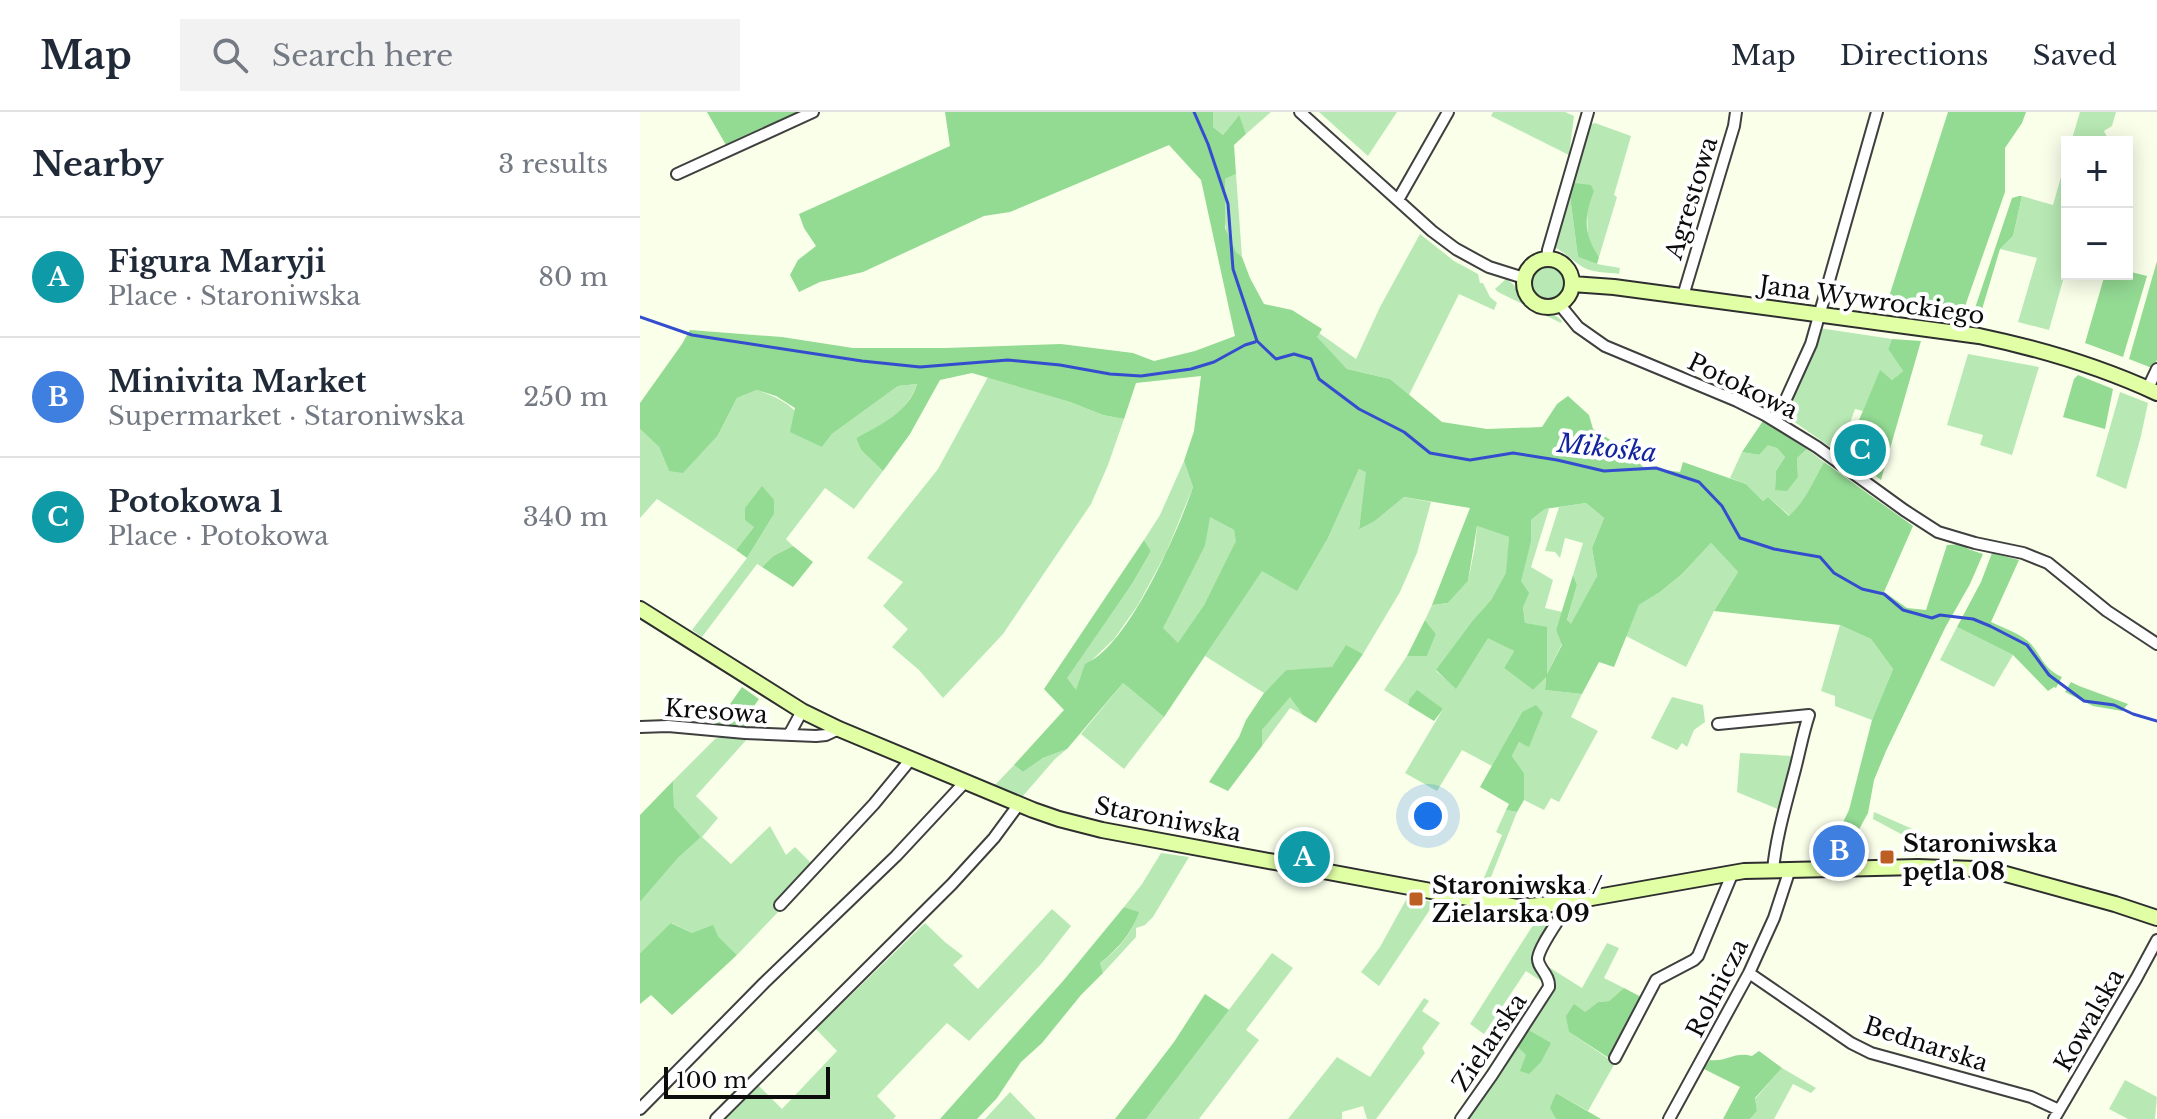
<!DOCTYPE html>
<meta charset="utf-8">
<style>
body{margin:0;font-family:"Libre Baskerville",serif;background:#f2f2f3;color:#1f2937}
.controls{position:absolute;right:24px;top:24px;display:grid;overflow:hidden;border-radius:0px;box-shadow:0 4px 20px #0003}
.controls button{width:72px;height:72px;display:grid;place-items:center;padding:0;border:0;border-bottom:2px solid #e0e1e3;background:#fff;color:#1f2937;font:40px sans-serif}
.scale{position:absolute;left:24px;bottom:20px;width:166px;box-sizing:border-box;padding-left:8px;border:4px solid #0c0c0c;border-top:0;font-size:22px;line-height:28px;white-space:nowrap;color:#0c0c0c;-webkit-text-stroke:6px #fff;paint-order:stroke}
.you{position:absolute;left:788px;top:704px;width:28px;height:28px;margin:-20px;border:6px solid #fff;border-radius:50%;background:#1a73e8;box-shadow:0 0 0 12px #1a73e833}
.badge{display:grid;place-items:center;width:52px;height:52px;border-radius:50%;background:#111827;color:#fff;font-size:26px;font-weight:700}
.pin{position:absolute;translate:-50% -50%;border:4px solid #fff;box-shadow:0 2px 8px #0006}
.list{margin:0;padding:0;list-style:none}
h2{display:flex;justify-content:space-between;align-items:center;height:104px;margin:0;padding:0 32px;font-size:34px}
h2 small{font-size:26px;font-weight:400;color:#747a83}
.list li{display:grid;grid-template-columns:52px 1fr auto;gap:24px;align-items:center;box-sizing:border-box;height:120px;padding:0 32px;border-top:2px solid #e0e1e3}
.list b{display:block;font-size:30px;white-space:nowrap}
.list p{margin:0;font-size:26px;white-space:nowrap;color:#747a83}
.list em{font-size:26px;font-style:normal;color:#747a83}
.icon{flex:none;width:44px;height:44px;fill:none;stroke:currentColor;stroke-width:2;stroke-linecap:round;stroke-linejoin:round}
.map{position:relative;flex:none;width:1517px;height:1007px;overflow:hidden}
header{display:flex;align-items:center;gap:48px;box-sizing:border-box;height:112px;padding:0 40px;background:#fff;border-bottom:2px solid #e0e1e3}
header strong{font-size:38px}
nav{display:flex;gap:44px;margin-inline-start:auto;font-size:28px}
.search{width:560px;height:72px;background:#f2f2f3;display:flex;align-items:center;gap:20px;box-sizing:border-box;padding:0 28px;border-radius:0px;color:#747a83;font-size:30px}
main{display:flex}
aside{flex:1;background:#fff}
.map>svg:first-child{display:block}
</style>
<header>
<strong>Map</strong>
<div class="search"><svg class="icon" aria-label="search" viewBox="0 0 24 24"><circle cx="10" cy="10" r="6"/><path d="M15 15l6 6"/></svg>Search here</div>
<nav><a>Map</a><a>Directions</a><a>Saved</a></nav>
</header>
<main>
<aside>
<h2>Nearby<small>3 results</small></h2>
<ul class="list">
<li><span class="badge" style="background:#0f9aa8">A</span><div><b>Figura Maryji</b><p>Place · Staroniwska</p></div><em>80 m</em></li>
<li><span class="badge" style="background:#3f7fe0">B</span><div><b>Minivita Market</b><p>Supermarket · Staroniwska</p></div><em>250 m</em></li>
<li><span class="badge" style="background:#0f9aa8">C</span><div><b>Potokowa 1</b><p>Place · Potokowa</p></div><em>340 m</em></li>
</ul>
</aside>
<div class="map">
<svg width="1517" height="1007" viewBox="0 0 1517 1007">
<rect width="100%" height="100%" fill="#faffea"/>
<!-- green -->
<path fill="#b8e9b4" d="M573,0H631L606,22L598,4L583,23L573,15Z
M679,0H757L728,44Z
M853,0H925L934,4L929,43L851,4Z
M1440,0H1476L1472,14L1464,19L1467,25L1465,30H1431Z
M955,11L991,24L974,83L977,85L959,145L948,130L947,97L934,71L949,13Z
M1427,44V154L1409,218L1378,210L1397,146L1360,137L1373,124L1382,84L1413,93Z
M596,62L602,145C579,129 585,91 585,67Z
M930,84L938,145L957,152L980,156L979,162C967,160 951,161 941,154C930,147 926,141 914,135Z
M780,122L814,149L838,162L840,171H843L850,185L857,191L854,198L819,182L769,283L750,267L707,257L676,225L679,221L716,247L740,195Z
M892 171a16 16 0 1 1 32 0a16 16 0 1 1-32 0Z
M866,167C879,174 881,187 893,195C903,201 913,199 922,209L921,211L858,180L855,177Z
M1179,216L1252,227L1248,237L1263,259L1252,268L1240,259L1223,299L1215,297L1199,341L1143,302Z
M1328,242L1399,255L1372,343L1340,333L1343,323L1307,313Z
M348,265L430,290L463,303L484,307L468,353L451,392L363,522L303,586L279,558L252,535L268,517L243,494L263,470L227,446L298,357Z
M277,272C269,299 241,314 216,326L221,338L243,359L214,397L185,376L146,427L153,434L133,444L122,455L117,452L62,525L52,518L107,446L134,402L114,415L96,438L17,387L0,406V317L19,335L29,359L78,323L97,286L117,278C156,292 159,302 182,335L192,322L258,274Z
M1480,280L1508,291L1501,324L1486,377L1456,364Z
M1128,332L1137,336L1145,345L1136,359L1135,378L1158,365L1157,346L1167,337L1184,350C1173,369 1166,390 1150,404L1128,385L1123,389L1106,372L1090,366L1102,340L1119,343Z
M544,349L553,375L526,441L498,493L474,527L452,548L436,579L426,566L492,472L511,439L504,428L520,403Z
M719,357L727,359L719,416L735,409L764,385L791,390L777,441L760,480L723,542L706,534L692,556L646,558L624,581L565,544L622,458L657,478L688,426Z
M946,391L964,406L952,436L957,464L931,513L927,509L937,473L933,463L943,431L925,426L920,446L915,440L905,439L919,395Z
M905,397H909L891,455L913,468L905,496L922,500L916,518L922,532L906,564L905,578L942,582L931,605L958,619L919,690L911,686L904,698L884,688V661L872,644L879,630L889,634L903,601L882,600L852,654L822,638L797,679L765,661L803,597L769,588L768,593L744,578L767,544H787L796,522L785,508L792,493L808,491L828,469L835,435L837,414L869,425L867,461L851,488L833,508L796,559L816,576L848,525L874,539L864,556L893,578L906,564L885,511L880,469L891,430V408Z
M569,404L594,418L597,429L564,493L538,532L522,516L565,434Z
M1071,431L1098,460L1074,499L1046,555L986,524L999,493L1020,480L1042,462Z
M1200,513L1231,527L1253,557L1232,608L1195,594V584L1181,579Z
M1317,515L1373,543L1354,575L1300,548Z
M483,571L524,605L484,657L441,622Z
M650,584L663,603L650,596L622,634V618Z
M1032,585L1063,593L1065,610L1054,618L1047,635L1042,631L1037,638L1011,626Z
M84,624L108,626L56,684L78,706L62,725L91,752L130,714L146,743L155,735L172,752L136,791L140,798L97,843L78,824L52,821L32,811L0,841V790L38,746L61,725L34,695L33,669L75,627Z
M427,637L415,647L382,685L354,674L374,653L383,660L403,646Z
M1100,641L1153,644L1140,698L1097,680Z
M866,698L877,700L845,780H838L862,723L856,720Z
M1234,700L1286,723L1276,745L1274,729L1233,707Z
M521,741L549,745L513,805L505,813L496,816V825L463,861L460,851C478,838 493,821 498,800L484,795L502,772Z
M767,786L795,790L739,874L721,860L740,835Z
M412,797L431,814L402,851L329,929L307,911L237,984L256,1004L253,1007H83L118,973L142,997L197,939L176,917L285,811L305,830L323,844L313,853L338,877Z
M919,802L903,827L893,851L907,873L886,859L844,922L830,912L895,810Z
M967,831L979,836L964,866L984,876L969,889L958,890L945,900L929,920L975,951L948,999L916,981L911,996L916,1007H826L876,933L911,932L887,917L912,875L914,868L907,854L942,876Z
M632,841L653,856L606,918L619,928L559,1007H506Z
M784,886L789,889L782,899L800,911L782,936L785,941L736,1007H727L723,994L702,1000V1007H648L697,945L730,965Z
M1142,956L1176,976L1171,981L1153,972L1134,1007H1110L1117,999L1115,987Z
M1485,968L1517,985L1515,1007H1488L1469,997Z
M370,980L396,1007H345Z"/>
<!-- forest -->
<path fill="#93da93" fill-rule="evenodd" d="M67,0H161L86,33Z
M305,0H573V15L583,23L599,3L606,22L594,33L596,62L585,67V116L596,140L602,145L610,166L624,192L652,198L682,217L677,225L707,257L750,267L802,310L847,317L902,315L917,292L928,284L949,303L953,317L988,339L1003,355L1040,360L1043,350L1106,372L1123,389L1128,385L1149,404C1166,389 1173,369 1184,350L1273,414L1244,480L1267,496L1286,498L1307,433L1324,432L1328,437L1343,442L1330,472L1305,516L1246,639L1234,668L1228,701L1217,721L1215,728L1194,729L1209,698L1232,608L1253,557L1231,527L1200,513L1074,499L1098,460L1071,431L1042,462L1020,480L999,493L974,555L959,550L942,582L905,578L906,565L893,578L864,556L874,539L848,526L816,577L796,558L833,508L851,488L866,461L869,425L837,414L828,469L808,491L792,493L830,396L764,385L735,409L719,417L726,360L719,357L688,426L657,479L622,459L524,605L483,571L427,637L403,646L383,660L374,653L424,598L404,577L504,428L511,439L492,472L427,566L436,578L445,552C489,534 538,419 553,375L544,349L554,319L561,264L496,271L484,307L463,303L430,290L332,261L300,268L270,322L243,359L221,338L216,326C239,314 270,299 277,272L258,274L192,322L182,335L150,320L155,296L136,284L117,278L97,286L78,323L43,361L29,359L19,335L0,317V291L42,232L50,218L142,225L213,236H305L421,232L493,241L514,249L555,239L595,224L561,68L529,33L370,100L344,104L223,160L180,170L159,180L150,163L158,148L176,134L164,116L159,102L310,34ZM946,391L964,406L952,436L957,464L931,512L927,508L937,473L933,463L916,518L922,533L907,562V515L885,511L883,495L889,481L881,469L891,430V408L905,397ZM570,405L594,418L596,429L564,493L538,531L523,516L565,434Z
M1308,0H1386L1382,11L1365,36V80L1323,200L1247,191Z
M934,71L951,73L954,79C944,104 943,122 959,145L957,152L938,145L930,84Z
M1379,84H1382L1373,124L1360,137L1340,204L1333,202L1372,86Z
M1517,149V248L1512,256L1489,247Z
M1487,159L1507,164L1483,245L1445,231L1465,162H1487Z
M1252,227L1281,229L1241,368L1221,353L1234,333L1214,320L1240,258L1252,268L1263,259L1248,237Z
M1438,263L1473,277L1465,317L1423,305L1434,267Z
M1123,309L1167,337L1157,346L1158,365L1147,379L1135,378L1136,359L1145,345L1137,336L1128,333L1119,343L1102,340Z
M122,374L134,388V402L107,446L96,438L114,415L105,408V396Z
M153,434L173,450L153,475L122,455L133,444Z
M1352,441L1379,448L1351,510C1363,516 1382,522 1391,532C1403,546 1403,556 1422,565L1416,576L1414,575L1408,579L1373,543L1317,515L1341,470Z
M785,508L796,522L787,544H767Z
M706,533L723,542L676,611L663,603L650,585L622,618V634L588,679L569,670L599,625L606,608L624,581L646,558L692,555Z
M1431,570L1439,574L1488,592L1482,599L1453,594L1425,580Z
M102,575L119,587L105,607V616L76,612Z
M777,578L803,597L794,609L768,593L769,588Z
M896,593L903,601L889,635L879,630L872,644L884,661V688L877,700L866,698L869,692L840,675L882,600Z
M33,669L34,695L61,725L38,746L0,790V703Z
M484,795L499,800C492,821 478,837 460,851L463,861L441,883L402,931L381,950L357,986L337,1007H300L423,869Z
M31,811L52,821L73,813L78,824L97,843L32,903L11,883L0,892V841Z
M984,876L1003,886L969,946L929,920L926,904L934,892L945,900L958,890L969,889Z
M565,882L589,898L506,1007H475L534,930Z
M887,917L911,931L901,950L889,962L880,959L886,943L876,933Z
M1119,939L1142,956L1115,986L1117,999L1110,1007H1083L1100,975L1064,957L1070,948C1088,950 1094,939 1112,944Z
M916,981L961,1007H916L910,996Z"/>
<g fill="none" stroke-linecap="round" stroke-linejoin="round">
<!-- stream -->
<path stroke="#344dcf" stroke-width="3" d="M554,0L568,32L588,92L593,157L617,229L636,247L654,242L671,247L679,267L719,297L764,320L790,341L830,348L873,341L917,348L964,359L1016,356L1059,370L1082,394L1100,426L1134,437L1180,445L1194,461L1222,477L1244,482L1263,498L1292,506L1300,503L1333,507L1350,514L1387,533L1409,563L1444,589L1474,593L1493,602L1517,609
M0,205L52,223L222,249L280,255L368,248L420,253L470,262L501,264L551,257L574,250L605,233L615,230"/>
<defs>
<path id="street" d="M660,0L792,119L816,137L849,155L884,166
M37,62L173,0
M758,88L808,0
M907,147L908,138L948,0
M1043,184L1094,14L1096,0
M920,193L938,215L965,234L1097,289L1125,303L1177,335L1264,398L1298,420L1335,431L1383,441L1408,451L1467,499L1517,532
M1508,276L1517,257
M1136,309L1171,232L1237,0
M1078,612L1169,603C1162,624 1159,644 1153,665C1145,696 1136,726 1133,758
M0,615L28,614L105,621L176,624L186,623L199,617
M149,623L162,599
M140,793L234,692L271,647
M1109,861L1211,931L1231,941L1391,985L1419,998
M975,946L1016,868L1054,848L1058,844L1093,760
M0,997L124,871L256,744L325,670
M76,1007L312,772L354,726L379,692
M821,1007L852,963L909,875C910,862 897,856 898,846C900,832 922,805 929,790
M1029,1007L1109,861L1134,806L1150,757
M1414,1007L1496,867L1517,828"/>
<path id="secondary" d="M884 171a24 24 0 1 1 48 0a24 24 0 1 1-48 0Z
M932,172L974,175L1339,224C1401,237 1459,254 1517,281
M0,497L162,599L199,617L393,698L419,707L462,718L877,795L923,791L1104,759L1278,755L1335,757L1362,761L1475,792L1517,806"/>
</defs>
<!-- street casing -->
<use href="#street" stroke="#3f3f3f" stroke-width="14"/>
<!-- secondary casing -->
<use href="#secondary" stroke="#2e2e2e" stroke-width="18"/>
<!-- street -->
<use href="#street" stroke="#fff" stroke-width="10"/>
<!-- secondary -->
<use href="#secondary" stroke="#e1ffa5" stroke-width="14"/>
</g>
<!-- markers -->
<g fill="#bd5f22" stroke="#fff" stroke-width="3">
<rect x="1239" y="737" width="16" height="16" rx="4"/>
<rect x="768" y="779" width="16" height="16" rx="4"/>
</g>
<g text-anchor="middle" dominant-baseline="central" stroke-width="8" stroke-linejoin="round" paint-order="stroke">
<!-- street labels -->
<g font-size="24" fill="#0c0c0c" stroke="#fff">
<text transform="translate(1051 86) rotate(-73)">Agrestowa</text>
<text transform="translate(1232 188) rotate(8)">Jana Wywrockiego</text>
<text transform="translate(1103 274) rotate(26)">Potokowa</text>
<text transform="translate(76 599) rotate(4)">Kresowa</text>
<text transform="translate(528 707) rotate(11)">Staroniwska</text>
<text transform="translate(1077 876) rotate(-63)">Rolnicza</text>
<text transform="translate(1449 908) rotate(-60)">Kowalska</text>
<text transform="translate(849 930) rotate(-56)">Zielarska</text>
<text transform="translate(1286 932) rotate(18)">Bednarska</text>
</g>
<!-- poi labels -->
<g font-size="24" font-weight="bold" fill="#0c0c0c" stroke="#fff" text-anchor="start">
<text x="1263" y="731">Staroniwska<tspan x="1263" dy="28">pętla 08</tspan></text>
<text x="792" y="773">Staroniwska /<tspan x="792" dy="28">Zielarska 09</tspan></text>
</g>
<!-- water labels -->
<g font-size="26" font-style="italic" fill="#13249f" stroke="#fff">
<text transform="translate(967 336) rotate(6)">Mikośka</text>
</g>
</g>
</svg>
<div class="controls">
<button>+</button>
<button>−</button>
</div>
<div class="scale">100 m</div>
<div class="you"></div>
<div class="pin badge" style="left:664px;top:745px;background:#0f9aa8">A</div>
<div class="pin badge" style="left:1199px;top:739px;background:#3f7fe0">B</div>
<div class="pin badge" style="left:1220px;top:338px;background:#0f9aa8">C</div>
</div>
</main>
